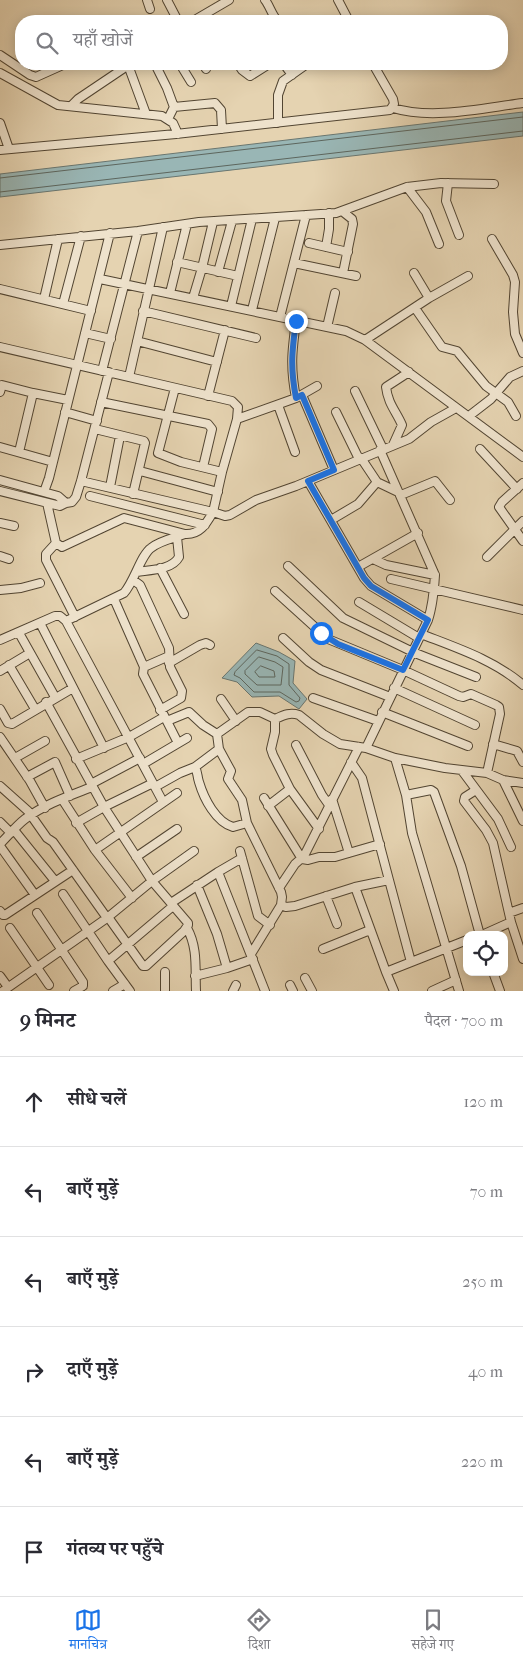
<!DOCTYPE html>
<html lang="hi">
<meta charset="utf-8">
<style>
body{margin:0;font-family:"IM FELL French Canon","Noto Serif Devanagari",serif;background:#f7f7f7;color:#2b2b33}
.controls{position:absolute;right:15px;bottom:15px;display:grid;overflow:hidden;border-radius:10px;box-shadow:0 2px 12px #0003}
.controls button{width:45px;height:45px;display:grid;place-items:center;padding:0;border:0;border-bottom:1px solid #e1e1e2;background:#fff;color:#2b2b33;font:25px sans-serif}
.stop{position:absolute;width:15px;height:15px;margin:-11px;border:4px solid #1a73e8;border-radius:50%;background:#fff}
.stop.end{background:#1a73e8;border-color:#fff;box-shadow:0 1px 5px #0008}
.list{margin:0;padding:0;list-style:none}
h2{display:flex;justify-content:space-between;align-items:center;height:65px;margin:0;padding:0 20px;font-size:21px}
h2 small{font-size:16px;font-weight:400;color:#7c7c81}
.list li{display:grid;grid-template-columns:32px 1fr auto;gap:15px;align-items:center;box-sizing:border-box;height:90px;padding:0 20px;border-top:1px solid #e1e1e2}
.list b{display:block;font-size:19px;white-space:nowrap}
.list em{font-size:16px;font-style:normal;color:#7c7c81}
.icon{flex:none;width:28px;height:28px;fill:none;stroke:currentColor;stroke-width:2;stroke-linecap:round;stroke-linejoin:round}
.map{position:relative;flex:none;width:523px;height:991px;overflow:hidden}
.search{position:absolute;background:#fff;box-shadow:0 2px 12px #0003;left:15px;right:15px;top:15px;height:55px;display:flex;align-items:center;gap:12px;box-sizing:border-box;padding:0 18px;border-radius:20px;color:#7c7c81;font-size:19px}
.sheet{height:605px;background:#fff}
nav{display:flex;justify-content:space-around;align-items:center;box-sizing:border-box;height:70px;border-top:1px solid #e1e1e2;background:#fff;font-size:14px;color:#7c7c81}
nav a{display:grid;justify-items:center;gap:2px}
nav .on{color:#1a73e8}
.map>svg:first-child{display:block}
</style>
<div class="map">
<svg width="523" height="991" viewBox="0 0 523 991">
<rect width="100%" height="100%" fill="#e5d3b1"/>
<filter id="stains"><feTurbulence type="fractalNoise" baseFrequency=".004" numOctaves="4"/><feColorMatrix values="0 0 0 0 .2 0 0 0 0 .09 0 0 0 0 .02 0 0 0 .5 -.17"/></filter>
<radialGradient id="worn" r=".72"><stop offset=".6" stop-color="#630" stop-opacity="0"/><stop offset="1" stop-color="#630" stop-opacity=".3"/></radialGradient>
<!-- water -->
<path fill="#99b6b5" stroke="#697670" d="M523,112V136L0,197V174Z
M256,643L279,652L295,661L293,683L307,699L299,709L279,696L252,697L237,682L222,678Z"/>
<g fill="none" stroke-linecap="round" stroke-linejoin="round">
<!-- shore -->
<path stroke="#5d665e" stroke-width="1" d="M0,178L523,117
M0,192L523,131
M257,650L277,656L289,664V685L300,698L299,701L296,702L280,692H254L240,678L234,675L235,672Z
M259,657L275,662L283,667L281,685H257L245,674V671Z
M261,666L274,671L275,677H259L255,672Z"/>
<defs>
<path id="minor" d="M147,0L150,9
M167,0L178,21
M265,0C270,6 272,16 278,21
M338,0L349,21
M193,21L229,0
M0,55L30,75L36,77L65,64
M155,64L167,88L174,107L168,119
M180,64L191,82
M203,64L206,69
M238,64L242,70L250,76L269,64
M284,64L292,75
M128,65L146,114
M0,73L58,105L162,116L173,123L178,134
M71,106L78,99L130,64
M174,107L215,103L221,110L222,129
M393,108C432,120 483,108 523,103
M0,123L9,149
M278,123V95L283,81L307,64
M0,150L176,134L390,110L394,104L393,99L373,64
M448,183L446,201L459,235
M407,187L426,212L439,244
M342,211L352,219L353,224L343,273
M492,239L513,275L515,282L513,312L515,334L523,353
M309,243L348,252
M0,245L138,231L199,222L336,213L407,187L441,183L494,184
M326,247L329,229V213
M177,262L238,276
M294,263L356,276
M218,272L232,221
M414,273L429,298
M100,279L346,331L365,340L523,457
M0,289L91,311
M170,293L187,224
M193,298L202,268L213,222
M44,299L58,239
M63,304L81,236
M231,306L252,219
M415,308L442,347L457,351L486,386L508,402L516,416
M252,310L275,218
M143,311L256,338
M280,317L306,215
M327,327L335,293
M85,333L111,339
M365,340L429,298L468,276
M137,341L217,362
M0,347L232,401L238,407L237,419L296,398L317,386
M102,371L138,231
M129,377L163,227
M355,391L383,449
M0,392L2,385L33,393L19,452
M33,393L68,400
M302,395L334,470
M208,396L225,330
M296,398C290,367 292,351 296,321
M101,402L208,424L212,429L203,467
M278,405L295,452
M65,412L97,421
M336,412L359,459
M469,416L491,399L510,377L523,371
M95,429L144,441L145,443L133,494
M393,445L402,425C396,411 388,404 386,387L409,372
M0,447L53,462
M480,449L517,489
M361,458L377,482L400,493
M140,471L218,492
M222,472L237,419
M0,480L58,496L66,503
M81,481L213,512L222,472L181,462L158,453L175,388
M308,481L364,578L371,586L428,620
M523,483L502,502L499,507L523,541
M110,487L120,436
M0,491L60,506L66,503L72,502L76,497L81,481L109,372
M44,492L49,478L110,233
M401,495L435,481L450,500
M90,496L205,525
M47,503L56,543L62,547L124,518L185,534C200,535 206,524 213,512L225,516L230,515L256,500L296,486L409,439L431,422L456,408
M331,520L358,504L377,482
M0,523L14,526
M56,543L46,554V560L75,617
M0,556L9,559
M487,557L523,521
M373,559L386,565L435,575
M288,566L343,618L415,653L476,677
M358,567L418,533
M160,568L184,614
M137,572C150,570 172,570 179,557L177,537
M391,579L523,610
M133,580L140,585L169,648L170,667L182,691L181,698L160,710
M0,590L21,588L40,583
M275,591L328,639L403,670L459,696L463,697L471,694L496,705L499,707L500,714L487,773
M114,599L144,667L143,674L178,743
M359,602L419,638
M40,623L104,748
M19,633L55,697
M421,634C457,648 494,660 523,685
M283,638L309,662L321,670L390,697
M0,640L55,616H60L66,621
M169,663L200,645L206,643L210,645
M9,665L35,709
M144,667L169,656
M0,671L30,653
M394,688L475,725
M313,698L378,721
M221,699L236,721
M0,709L8,723L12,724L73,688
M382,712L468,746
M275,719V732L271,749L273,755L290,789L319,829
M167,721L189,712L203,725L217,734L219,749L231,771L228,779L242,800L247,823L281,892L282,897L281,905L251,954
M217,734L248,712H260L275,719C284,715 290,712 299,715L323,734L340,744L366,748L395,758L445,768L487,773L503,780L523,783
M0,737L30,781L45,808
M493,744L517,751L523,762
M296,745L322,795L329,805
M366,748L428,620C433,605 434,591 435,575L380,450
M15,758L45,741
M395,758L406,795L412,833L459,991
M76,759L129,737L164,717
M351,762L362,778L389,880
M143,764L187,738
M195,767C198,773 197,776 199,782C204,799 216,822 233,827L247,823
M463,772L498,819L511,847
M27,777L55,762L70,796
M503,780L523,821
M91,784L140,758
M0,786L28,811L47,838L53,842L107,918
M155,787L180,773L195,767L219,749
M476,790L465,797L464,801L486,830L493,843L511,922L523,959
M406,795L431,790L434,792L461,866L480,935
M264,798L302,859L308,860L319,857H335L380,844
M62,799L95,850L132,898
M332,799L349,853
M163,802L66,621L124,593C134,582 141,555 151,548C159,541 174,538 185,534
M268,806L290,789
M0,822L11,833
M76,823L104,807L153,783
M14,830L55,881
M0,844C8,836 16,826 25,819C45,804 69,796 92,787
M0,846L35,895
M95,850L177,793
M240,851L258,916L270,925
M136,857L177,829
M218,872L265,991
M197,885L217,934L227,968
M279,888L295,864L304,856L359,747
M63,894L108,961L130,991
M326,896L337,924
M171,903L218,872L242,858
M281,905L286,907L295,906L355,887
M0,911L3,915H5L73,870
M37,913L83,982V986L74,991
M509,913L523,908
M108,917L143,966H146L184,931L188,925V923L152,881L194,851
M10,928L49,985
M187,928C198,948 195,968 196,991
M482,935L511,922
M323,949L370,930
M108,961L173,906
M411,962L389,880L355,887L386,972L467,940
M165,972V991
M386,972L394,991
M493,972L500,991
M0,976L8,987
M195,976L227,968L253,959
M305,978L312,991
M290,985L293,991
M3,991L107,918L152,881L104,807L46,702
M113,991L125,984
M233,991L236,985
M432,991L456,980"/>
</defs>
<!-- minor casing -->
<use href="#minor" stroke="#524532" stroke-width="10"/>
<!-- minor -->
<use href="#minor" stroke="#eee2cc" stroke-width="8"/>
</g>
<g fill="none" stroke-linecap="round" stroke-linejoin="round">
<!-- route -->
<path stroke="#1a73e8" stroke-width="6" d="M296,321C292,351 290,367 296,398L302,395L334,470L308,481L364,578L371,586L428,620L403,670L338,644L321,633"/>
</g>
<rect width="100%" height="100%" filter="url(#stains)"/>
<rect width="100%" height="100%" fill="url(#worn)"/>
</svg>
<div class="controls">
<button><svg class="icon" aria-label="locate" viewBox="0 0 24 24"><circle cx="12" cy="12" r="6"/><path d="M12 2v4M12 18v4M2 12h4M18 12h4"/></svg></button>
</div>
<div class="stop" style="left:321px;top:633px"></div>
<div class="stop end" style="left:296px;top:321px"></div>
<div class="search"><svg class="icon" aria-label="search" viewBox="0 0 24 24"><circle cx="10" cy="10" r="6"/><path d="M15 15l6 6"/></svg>यहाँ खोजें</div>
</div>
<section class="sheet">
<h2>9 मिनट<small>पैदल · 700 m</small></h2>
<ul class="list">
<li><svg class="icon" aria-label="ahead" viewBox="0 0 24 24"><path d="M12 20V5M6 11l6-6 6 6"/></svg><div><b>सीधे चलें</b></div><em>120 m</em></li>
<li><svg class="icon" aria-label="left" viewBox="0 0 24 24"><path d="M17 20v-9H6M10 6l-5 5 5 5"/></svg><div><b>बाएँ मुड़ें</b></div><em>70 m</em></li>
<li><svg class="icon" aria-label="left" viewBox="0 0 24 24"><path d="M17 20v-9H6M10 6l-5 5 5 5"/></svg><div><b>बाएँ मुड़ें</b></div><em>250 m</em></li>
<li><svg class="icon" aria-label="right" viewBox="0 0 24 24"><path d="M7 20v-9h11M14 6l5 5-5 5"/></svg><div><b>दाएँ मुड़ें</b></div><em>40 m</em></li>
<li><svg class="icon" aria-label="left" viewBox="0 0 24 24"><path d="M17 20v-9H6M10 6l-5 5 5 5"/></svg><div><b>बाएँ मुड़ें</b></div><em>220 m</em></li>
<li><svg class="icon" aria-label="arrive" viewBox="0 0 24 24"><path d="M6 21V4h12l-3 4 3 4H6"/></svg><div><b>गंतव्य पर पहुँचे</b></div></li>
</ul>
</section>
<nav>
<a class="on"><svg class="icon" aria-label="map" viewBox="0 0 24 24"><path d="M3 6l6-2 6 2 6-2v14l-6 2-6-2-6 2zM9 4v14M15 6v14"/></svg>मानचित्र</a>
<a><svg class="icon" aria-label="directions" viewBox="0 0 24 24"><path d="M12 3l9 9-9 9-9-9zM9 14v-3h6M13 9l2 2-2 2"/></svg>दिशा</a>
<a><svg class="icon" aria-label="saved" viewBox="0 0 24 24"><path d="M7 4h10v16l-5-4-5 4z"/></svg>सहेजे गए</a>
</nav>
